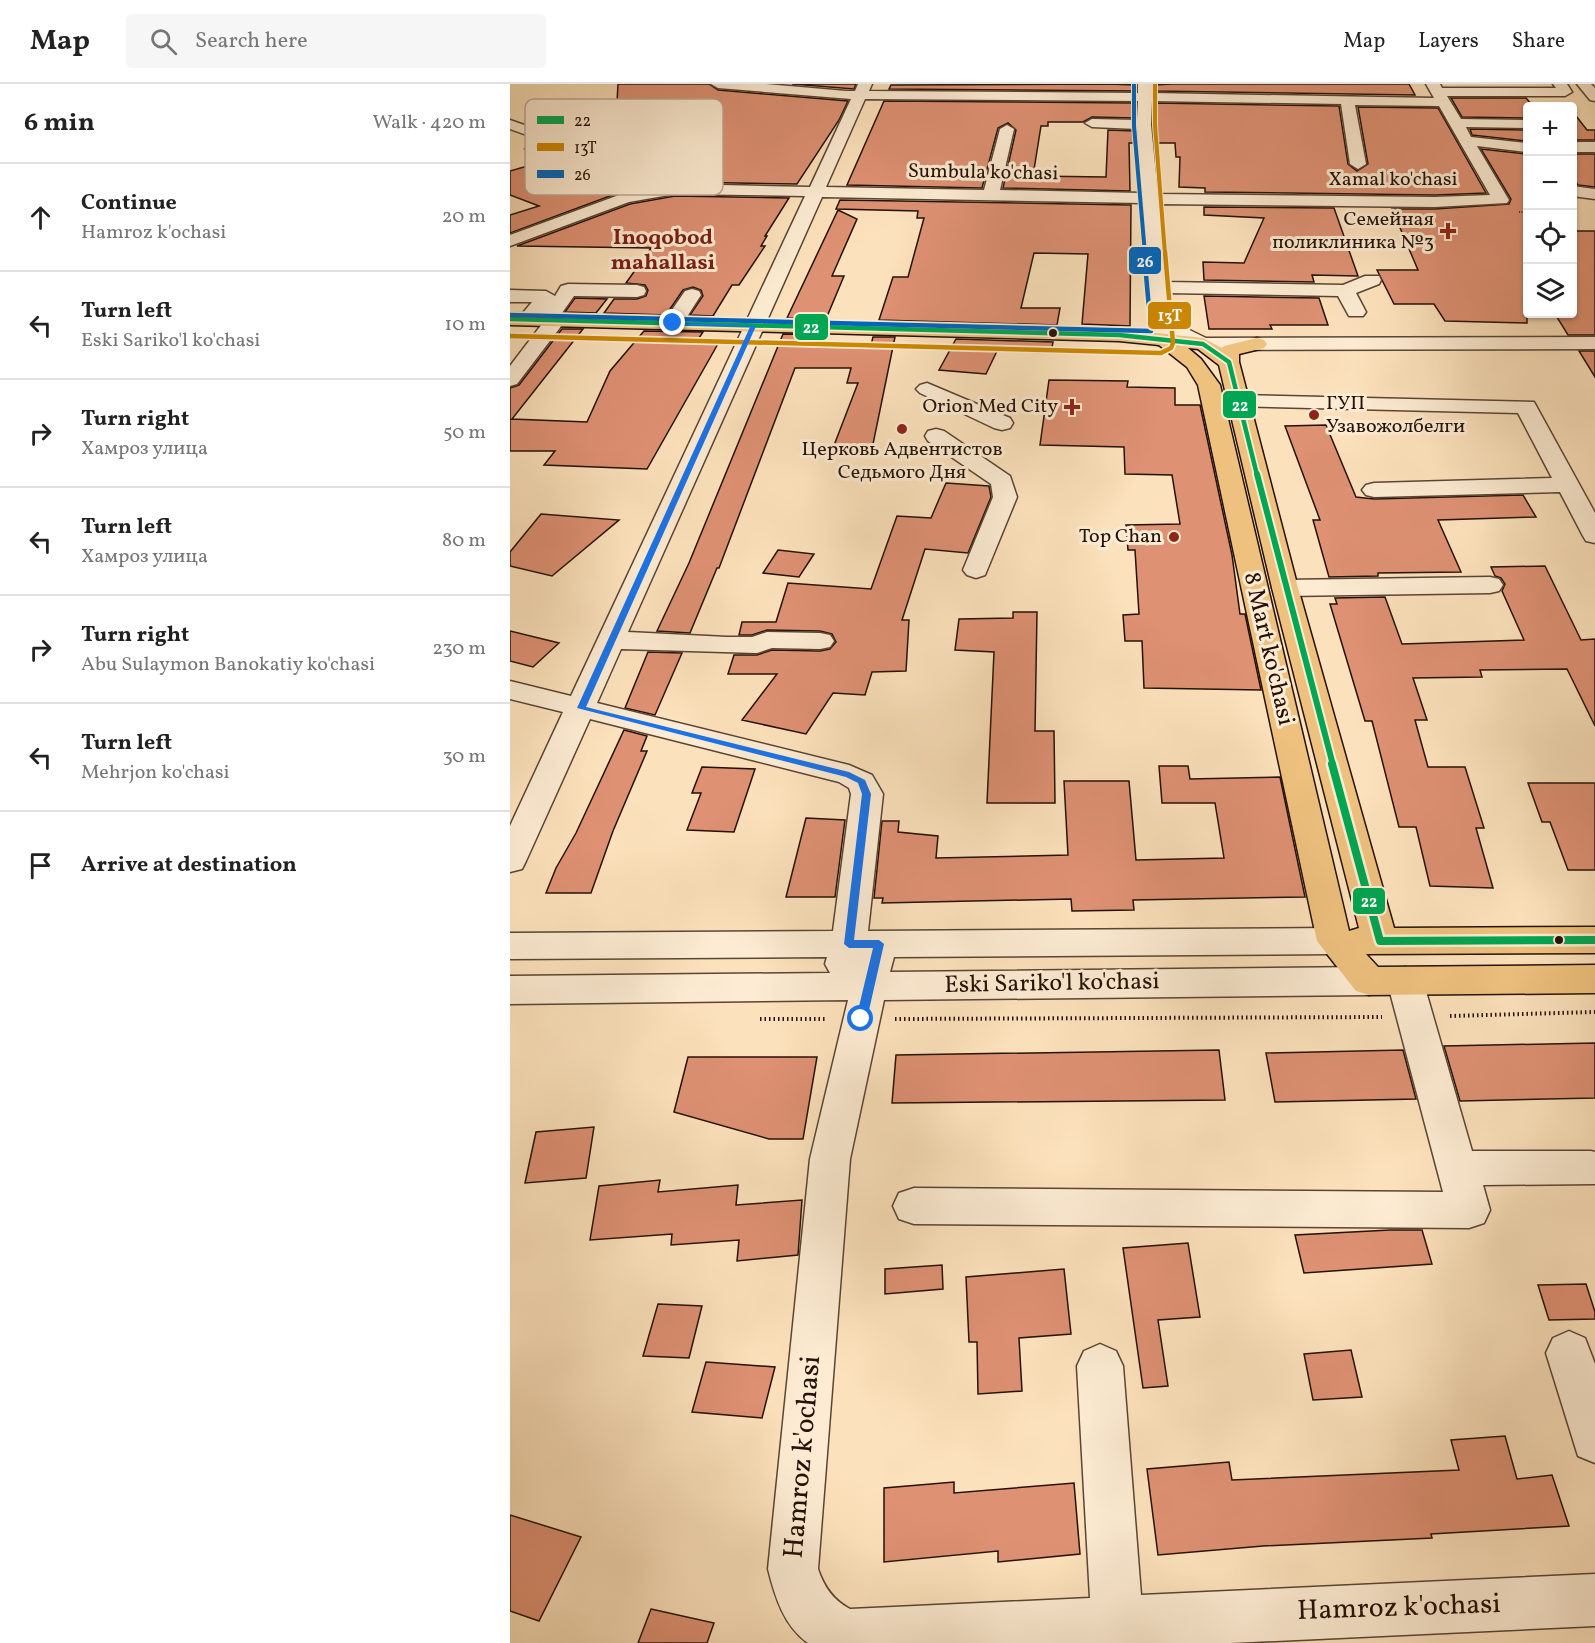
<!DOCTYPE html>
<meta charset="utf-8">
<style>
body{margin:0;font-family:Vollkorn,serif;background:#f6f6f6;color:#222}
.controls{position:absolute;right:18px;top:18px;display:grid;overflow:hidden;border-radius:6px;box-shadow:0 2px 4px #0004}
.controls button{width:54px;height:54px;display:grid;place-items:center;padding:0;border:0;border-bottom:2px solid #e0e0e0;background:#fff;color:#222;font:30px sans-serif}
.stop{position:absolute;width:18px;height:18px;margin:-14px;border:4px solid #1a73e8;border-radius:50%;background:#fff}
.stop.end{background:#1a73e8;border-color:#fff;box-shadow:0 2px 6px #0008}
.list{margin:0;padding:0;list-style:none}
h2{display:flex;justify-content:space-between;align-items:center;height:78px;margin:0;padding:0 24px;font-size:26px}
h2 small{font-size:20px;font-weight:400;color:#767676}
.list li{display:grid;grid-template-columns:39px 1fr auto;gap:18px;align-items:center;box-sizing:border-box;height:108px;padding:0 24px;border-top:2px solid #e0e0e0}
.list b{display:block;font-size:22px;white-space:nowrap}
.list p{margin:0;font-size:20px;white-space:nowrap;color:#767676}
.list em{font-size:20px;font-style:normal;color:#767676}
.icon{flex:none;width:33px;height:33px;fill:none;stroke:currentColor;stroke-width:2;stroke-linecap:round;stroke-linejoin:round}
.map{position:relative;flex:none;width:1085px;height:1559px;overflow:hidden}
header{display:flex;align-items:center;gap:36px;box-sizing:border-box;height:84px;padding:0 30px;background:#fff;border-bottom:2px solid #e0e0e0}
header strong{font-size:28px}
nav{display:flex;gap:33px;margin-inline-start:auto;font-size:21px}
.search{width:420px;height:54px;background:#f6f6f6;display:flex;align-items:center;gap:15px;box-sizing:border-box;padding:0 21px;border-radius:6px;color:#767676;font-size:22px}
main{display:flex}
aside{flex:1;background:#fff}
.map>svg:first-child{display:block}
</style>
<header>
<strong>Map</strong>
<div class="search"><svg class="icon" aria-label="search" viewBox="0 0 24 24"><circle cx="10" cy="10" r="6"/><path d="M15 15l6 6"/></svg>Search here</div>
<nav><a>Map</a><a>Layers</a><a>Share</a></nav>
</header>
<main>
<aside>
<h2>6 min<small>Walk · 420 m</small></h2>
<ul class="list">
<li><svg class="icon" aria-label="ahead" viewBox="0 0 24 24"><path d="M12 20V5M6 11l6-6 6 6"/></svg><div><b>Continue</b><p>Hamroz k'ochasi</p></div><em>20 m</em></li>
<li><svg class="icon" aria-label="left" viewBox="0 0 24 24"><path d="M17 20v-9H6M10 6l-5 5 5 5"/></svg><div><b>Turn left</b><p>Eski Sariko'l ko'chasi</p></div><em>10 m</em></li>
<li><svg class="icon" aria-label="right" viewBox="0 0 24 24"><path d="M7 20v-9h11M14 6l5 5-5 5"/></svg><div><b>Turn right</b><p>Хамроз улица</p></div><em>50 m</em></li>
<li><svg class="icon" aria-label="left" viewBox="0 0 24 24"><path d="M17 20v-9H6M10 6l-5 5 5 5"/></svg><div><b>Turn left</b><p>Хамроз улица</p></div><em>80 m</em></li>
<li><svg class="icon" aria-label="right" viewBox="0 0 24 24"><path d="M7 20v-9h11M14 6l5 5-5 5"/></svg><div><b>Turn right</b><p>Abu Sulaymon Banokatiy ko'chasi</p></div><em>230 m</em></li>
<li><svg class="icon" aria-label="left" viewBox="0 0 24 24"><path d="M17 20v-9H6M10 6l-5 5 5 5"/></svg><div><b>Turn left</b><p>Mehrjon ko'chasi</p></div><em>30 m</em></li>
<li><svg class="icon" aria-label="arrive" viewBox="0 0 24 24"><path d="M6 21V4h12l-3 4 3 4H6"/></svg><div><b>Arrive at destination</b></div></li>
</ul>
</aside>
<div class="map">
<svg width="1085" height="1559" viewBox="0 0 1085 1559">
<rect width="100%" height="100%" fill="#fce2bc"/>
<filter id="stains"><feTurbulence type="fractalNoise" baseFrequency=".00333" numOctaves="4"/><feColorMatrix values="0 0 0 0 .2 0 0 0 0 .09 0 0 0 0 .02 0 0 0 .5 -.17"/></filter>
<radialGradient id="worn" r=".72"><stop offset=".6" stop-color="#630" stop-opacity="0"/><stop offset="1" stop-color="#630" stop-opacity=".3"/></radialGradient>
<!-- building -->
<path fill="#de9173" stroke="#231107" stroke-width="1.5" d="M108,0H199L208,6L338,17L329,36L287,100L170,98L160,90L56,53L75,48L141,69L209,27L107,18Z
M282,0H346L344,5Z
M598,0L626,1V7L379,5L381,1Z
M662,0H899L905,11L644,7V1Z
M941,14H1016L1023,22H1017V34L952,33Z
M374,17L626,19L625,34L582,33L573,38H538V42H531L523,92L596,93L598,46L625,47L626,59H619L620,107L493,104L506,46L498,39L488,44L472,104L337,101Z
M644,19L829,22L838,80L847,87L858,80L848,23L928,24L976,109L925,111L695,108V104L669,103L670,73H666L665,59H645Z
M1062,31L1066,32L1077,46H1085V56H1062Z
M960,45L1017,46V57L962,51Z
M33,59L146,100L147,101L108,109L0,149V131L29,122L0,111V87L42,75L15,65Z
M971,65L1017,70V239L935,237L924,220H884L867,186H908L882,125H925L999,120L1001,115Z
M1062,70H1085V103L1068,101L1062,93Z
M165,112L279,114L255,152H257L251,162H255L229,201H222L203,232L180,231L193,212L191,206L183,203L173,206L156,231L94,229L104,215H127L136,212L138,206L135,201L116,199L141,164L7,162L120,120Z
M330,116L621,121L620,242L572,240L578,170L524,169L511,224H550L547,241L369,236L383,193H398L414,134H407L408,127L326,125Z
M694,123L824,124L848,192L802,191L804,198L694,196L693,178L734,179L754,134L694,131Z
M328,126L347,135L322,192H334L316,235L277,234Z
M1062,147H1085V251H1058L1045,230H1062Z
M694,212L809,214L818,241H760L762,245H699Z
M65,214L97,215L86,229L55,228Z
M52,245H73L2,335L77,338L100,287L134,247L193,248L187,257L209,258L137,385L34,381L45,367H0V304L9,301Z
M273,250L309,251L305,261H361L363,253H385L362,365L323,364L348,299H337L341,284H285L209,484H207L180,549L147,547L179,479Z
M446,255L543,258L541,269L487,267L476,290L429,286Z
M1069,267H1085V293Z
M539,296L618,297L617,303L665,304V321H690L722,471L730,530H735L751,606L634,604L632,557H615L613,531L629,530L625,466H618L616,441L670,440L662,391L615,390L614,363L530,361Z
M816,341L846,413L864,415L1013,411L1026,433L928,436L951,488L868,489V492L819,493L803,436H810L775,342Z
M436,399L479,402L481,413L458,469L415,465L392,536H399L396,587L362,588L355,611L323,609L296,650L232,636L267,590H218L224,571H247L262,566L310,567L320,565L326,558L322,550L310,547L257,546L242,551H229L232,538H266L278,499L361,505L387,432L421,434Z
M31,430L109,436L42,492L0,482V468Z
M268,466L304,470L289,493L253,489Z
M1035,482L1071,556L1085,555V642L1057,585L970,586L972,593L903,594L917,636H905L918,683H955L974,744H966L983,804L920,802L906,743H889L862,637H855L820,520H827L825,514L875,513L892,560L1014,556L992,507L995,500L991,494L985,492L981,483Z
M503,528H527L525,647H544L545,719H477L484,568L445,566L449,535L503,534Z
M0,547L49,559L23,583L0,577Z
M138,568L172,569L145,631L115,624Z
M114,646L137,652L131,667H137L103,747L81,809H36L46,784L66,749Z
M649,682H678L680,695L770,693L795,813L623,816L624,826L562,827L561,815L372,819L373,814H364L372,737H389L388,748L428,752L426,774L558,771L554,697H619L626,776L714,774L705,719H652Z
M192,683L245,685L224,748L177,746L191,709H182Z
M1018,699H1085V786H1058L1040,738H1032Z
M296,734L335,736L325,813H276Z
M1085,959V1014L950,1017L934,962Z
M709,966L715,1016L382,1019L386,971Z
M893,966L906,1015L765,1018L756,969Z
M178,973H307L293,1055H259L164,1028Z
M84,1043L76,1094L15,1099L26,1048Z
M150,1096L148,1108L228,1101L226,1121L292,1116L288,1171L227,1177L229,1156L161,1161L162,1150L80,1156L89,1102Z
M880,1146H912L922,1180L794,1189L785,1151Z
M678,1159L690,1233L648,1236L658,1302L633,1304L613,1164Z
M432,1181L433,1205L375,1210V1185Z
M554,1185L561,1250L509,1254L512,1307L468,1310L467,1258H459L456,1193Z
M1076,1200L1085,1228V1235L1039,1236L1028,1201Z
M148,1220L192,1222L179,1274L133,1272Z
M841,1266L852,1313L803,1316L794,1270Z
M196,1278L265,1283L252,1334L182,1328Z
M995,1352L1007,1395L1042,1391L1059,1442L921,1450L922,1454L753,1462L648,1471L637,1385L719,1378L722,1396L949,1386L941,1356Z
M444,1398V1409L564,1399L570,1470L488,1478V1467L374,1478V1404Z
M0,1431L71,1453L29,1537L0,1527Z
M141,1525L204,1539L197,1559H128Z"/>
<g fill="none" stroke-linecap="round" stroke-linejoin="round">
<defs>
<path id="minor" d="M201,0H256L336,7H345L348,0H362L359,7L628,9V0H642V9L924,14L916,0H930L932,4H1046L1043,0H1057L1062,8L1055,12H937L951,35L1017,36V44L956,43L961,53L1017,59V68L967,62L999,116L997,119L925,123L649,120L656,198L833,201L855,192H869L871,196L869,200L846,209L856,228L853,232H839L828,212L657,209L659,236L696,254L1085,253V265L693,266L664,253L665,257L662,261H648L640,239L632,119L312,113L118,548L217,553H242L257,548L310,549L320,551L324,557L320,563L310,565L262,564L247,569L111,565L87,619L339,681L362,691L373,710L358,847L824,844L836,848L841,857L836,866L824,870L384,873L380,888L859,883L872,887L877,897L872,907L859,911L374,916L340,1075L308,1485C314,1503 323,1516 340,1525L580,1514L567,1282L574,1267L590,1260L606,1267L613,1282L631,1511L1085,1490V1542L720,1559H298C274,1542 265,1513 258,1485L300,1075L338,916L0,920V892L320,889L315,880L317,873L0,875V849L323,847L341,710L339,704L329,698L80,635L16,777L12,785L0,788V742L53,628L0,615V597L61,612L295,112L165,110L119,118L0,162V151L109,111L152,102L147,98L0,45V36L159,92L169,100L300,103L341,15L208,4ZM355,15L628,17L627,36L582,35L575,39L582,43L627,45L631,109L490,106L504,45L497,41L490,45L474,106L316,103ZM642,17L831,20L840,80L848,85L856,80L845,21L929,22L980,111L925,113L648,110L641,41Z
M1067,0H1081L1085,4V17L1080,16Z
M1062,58H1085V68H1062Z
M1062,102L1085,105V115L1062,112Z
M58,200L127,201L134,203L136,207L134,211L127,213L64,212L47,236L52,241L49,245L7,300L0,302V282L32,240L28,236L34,228L24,240H10L7,236L22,218H0V206L36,207L45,212L51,202Z
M182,205L189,207L191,211L173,239L170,243H156L153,239L175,207Z
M417,299L500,334L503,339L500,344L492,346L484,344L410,309L406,305L410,301Z
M729,311L1024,318L1085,429V459L1076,457L1073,452L1050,408L864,413L856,411L852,406L856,401L864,399L1042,394L1008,329L721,322L718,317L721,312Z
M426,345L434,347L500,392L507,413L475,491L466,494L457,491L453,486L483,413L481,400L418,357L415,352L418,347Z
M980,493L989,495L993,501L989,507L980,509L775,512L766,510L762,504L766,498L775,496Z
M895,883L908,887L913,897L962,1067H1081L1085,1068V1100L973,1101L980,1126L974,1139L959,1144L404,1140L389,1135L383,1122L389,1109L404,1104L933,1108L877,897L882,887Z
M1059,1247L1075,1254L1085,1280V1379L1068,1372L1036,1269L1043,1254Z"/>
<path id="major" d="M0,229L609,245L693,254L712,264L714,262L747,254L754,256L757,260L754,264L729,270V278L788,504L884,844L1085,843V869L856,870L868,883L1085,881V909L859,911L846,907L807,857L688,301L677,283L649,261L609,257L0,241ZM678,264L688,265L709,281L762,504L849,844L839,847L710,301L691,275Z"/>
</defs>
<!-- minor casing -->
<use href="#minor" stroke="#594534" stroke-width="3"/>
<!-- major casing -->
<use href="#major" stroke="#231107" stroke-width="3"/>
<!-- path-far1 -->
<path stroke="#231107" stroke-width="1.5" stroke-dasharray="1 1.5" stroke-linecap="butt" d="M1009,128H1017"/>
<!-- path -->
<path stroke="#231107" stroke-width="4" stroke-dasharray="1.5 3" stroke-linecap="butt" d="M940,932L1085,928
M250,935H317
M385,935L872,933"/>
<!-- minor -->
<use href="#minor" fill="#fdecd3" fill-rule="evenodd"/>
<!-- major -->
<use href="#major" fill="#eec17e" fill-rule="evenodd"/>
<defs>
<path id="bus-1-far2" d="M0,235L609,251L693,260L719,278L747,391"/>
<path id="bus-1-far1" d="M747,390L823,681"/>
<path id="bus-1" d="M822,680L870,857L1085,856"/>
<path id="bus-2-far1" d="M645,0V41L655,170"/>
<path id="bus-2" d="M0,252L651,269L661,264L663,259L655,168"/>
<path id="bus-3-far1" d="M624,0V42L635,170"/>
<path id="bus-3" d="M0,231L641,247L634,168"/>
</defs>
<!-- bus-1-far2 casing -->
<use href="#bus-1-far2" stroke="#fdecd3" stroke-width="8"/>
<!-- bus-1-far1 casing -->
<use href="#bus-1-far1" stroke="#fdecd3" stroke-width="10"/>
<!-- bus-1 casing -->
<use href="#bus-1" stroke="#fdecd3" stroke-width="13"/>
<!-- bus-2-far1 casing -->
<use href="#bus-2-far1" stroke="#fdecd3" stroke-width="6"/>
<!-- bus-2 casing -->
<use href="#bus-2" stroke="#fdecd3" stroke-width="8"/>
<!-- bus-3-far1 casing -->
<use href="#bus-3-far1" stroke="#fdecd3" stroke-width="6"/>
<!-- bus-3 casing -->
<use href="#bus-3" stroke="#fdecd3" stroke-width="8"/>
<!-- bus-1-far2 -->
<use href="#bus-1-far2" stroke="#00a651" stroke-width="4.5"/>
<!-- bus-1-far1 -->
<use href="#bus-1-far1" stroke="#00a651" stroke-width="6"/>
<!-- bus-1 -->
<use href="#bus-1" stroke="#00a651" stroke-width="8"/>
<!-- bus-2-far1 -->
<use href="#bus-2-far1" stroke="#cd8801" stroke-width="4"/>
<!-- bus-2 -->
<use href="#bus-2" stroke="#cd8801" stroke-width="4.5"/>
<!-- bus-3-far1 -->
<use href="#bus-3-far1" stroke="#0065bd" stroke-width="4"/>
<!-- bus-3 -->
<use href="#bus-3" stroke="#0065bd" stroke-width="4.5"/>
</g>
<!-- route -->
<path fill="#1a73e8" d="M161,238L246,242L76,623L339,688L355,696L361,710L344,856H369L374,860L357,935L351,939L346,935L363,864H339L334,860L352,710L348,699L336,693L67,624L240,243L163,241Z"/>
<!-- markers -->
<g fill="#8f2418" stroke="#fdecd3" stroke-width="2">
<path d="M935 138h6v6h6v6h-6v6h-6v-6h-6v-6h6z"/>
<path d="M559 314h6v6h6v6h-6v6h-6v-6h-6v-6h6z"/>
<circle cx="804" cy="331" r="6"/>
<circle cx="392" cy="345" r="6"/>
<circle cx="664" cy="453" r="6"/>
</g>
<g fill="#231107" stroke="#fdecd3" stroke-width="2">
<circle cx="543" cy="249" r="5"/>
<circle cx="1049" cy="856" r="5"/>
</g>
<g text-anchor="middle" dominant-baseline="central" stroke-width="6" stroke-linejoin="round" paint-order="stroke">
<!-- far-street labels -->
<g font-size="20" fill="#231107" stroke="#fdecd3">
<text transform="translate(473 89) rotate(1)">Sumbula ko'chasi</text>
<text x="883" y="96">Xamal ko'chasi</text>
</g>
<!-- far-poi labels -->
<g font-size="20" fill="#231107" stroke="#fdecd3" text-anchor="end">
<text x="924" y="136">Семейная<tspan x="924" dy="23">поликлиника №3</tspan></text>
<text x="816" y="320" text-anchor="start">ГУП<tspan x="816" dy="23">Узавожолбелги</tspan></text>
<text x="548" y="323">Orion Med City</text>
<text x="392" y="366" text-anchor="middle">Церковь Адвентистов<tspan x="392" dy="23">Седьмого Дня</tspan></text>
<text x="652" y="453">Top Chan</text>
</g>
<!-- far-neighbourhood labels -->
<g font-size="22" font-weight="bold" fill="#7a1f14" stroke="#fdecd3">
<text x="153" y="154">Inoqobod<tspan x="153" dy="25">mahallasi</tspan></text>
</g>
<!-- street labels -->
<g font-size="24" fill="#231107" stroke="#fdecd3">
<text transform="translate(758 565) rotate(77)">8 Mart ko'chasi</text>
<text transform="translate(542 900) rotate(-1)">Eski Sariko'l ko'chasi</text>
</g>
<!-- near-street labels -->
<g font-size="28" fill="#231107" stroke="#fdecd3">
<text transform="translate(293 1373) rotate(-85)">Hamroz k'ochasi</text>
<text transform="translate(889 1524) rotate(-2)">Hamroz k'ochasi</text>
</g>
</g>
<!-- legend -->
<rect x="15" y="15" width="198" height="96" rx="9" fill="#fdecd3" stroke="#bcaa96" stroke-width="1.5"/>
<rect x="27" y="32" width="27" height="8" fill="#00a651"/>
<rect x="27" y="59" width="27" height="8" fill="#cd8801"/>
<rect x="27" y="86" width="27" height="8" fill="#0065bd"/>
<g font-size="16" fill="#231107">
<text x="64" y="42">22</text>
<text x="64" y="69">13Т</text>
<text x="64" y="96">26</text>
</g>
<g stroke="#fdecd3" stroke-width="2">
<rect x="618" y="162" width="34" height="29" rx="6" fill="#0065bd"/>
<rect x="637" y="217" width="45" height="29" rx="6" fill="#cd8801"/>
<rect x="284" y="229" width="35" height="28" rx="6" fill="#00a651"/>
<rect x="712" y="306" width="35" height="29" rx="6" fill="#00a651"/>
<rect x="842" y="803" width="34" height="28" rx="6" fill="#00a651"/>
</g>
<g font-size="16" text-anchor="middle" font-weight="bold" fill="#fff">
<text x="635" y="183">26</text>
<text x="660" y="237">13Т</text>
<text x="301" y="249">22</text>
<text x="730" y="327">22</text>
<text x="859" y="823">22</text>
</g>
<rect width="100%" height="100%" filter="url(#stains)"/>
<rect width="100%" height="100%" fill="url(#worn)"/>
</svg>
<div class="controls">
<button>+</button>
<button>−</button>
<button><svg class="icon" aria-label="locate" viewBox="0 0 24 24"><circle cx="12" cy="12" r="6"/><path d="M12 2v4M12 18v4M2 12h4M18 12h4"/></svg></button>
<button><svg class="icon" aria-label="layers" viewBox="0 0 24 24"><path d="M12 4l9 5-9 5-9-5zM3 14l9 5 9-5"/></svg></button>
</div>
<div class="stop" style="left:351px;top:935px"></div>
<div class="stop end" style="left:163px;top:239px"></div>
</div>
</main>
